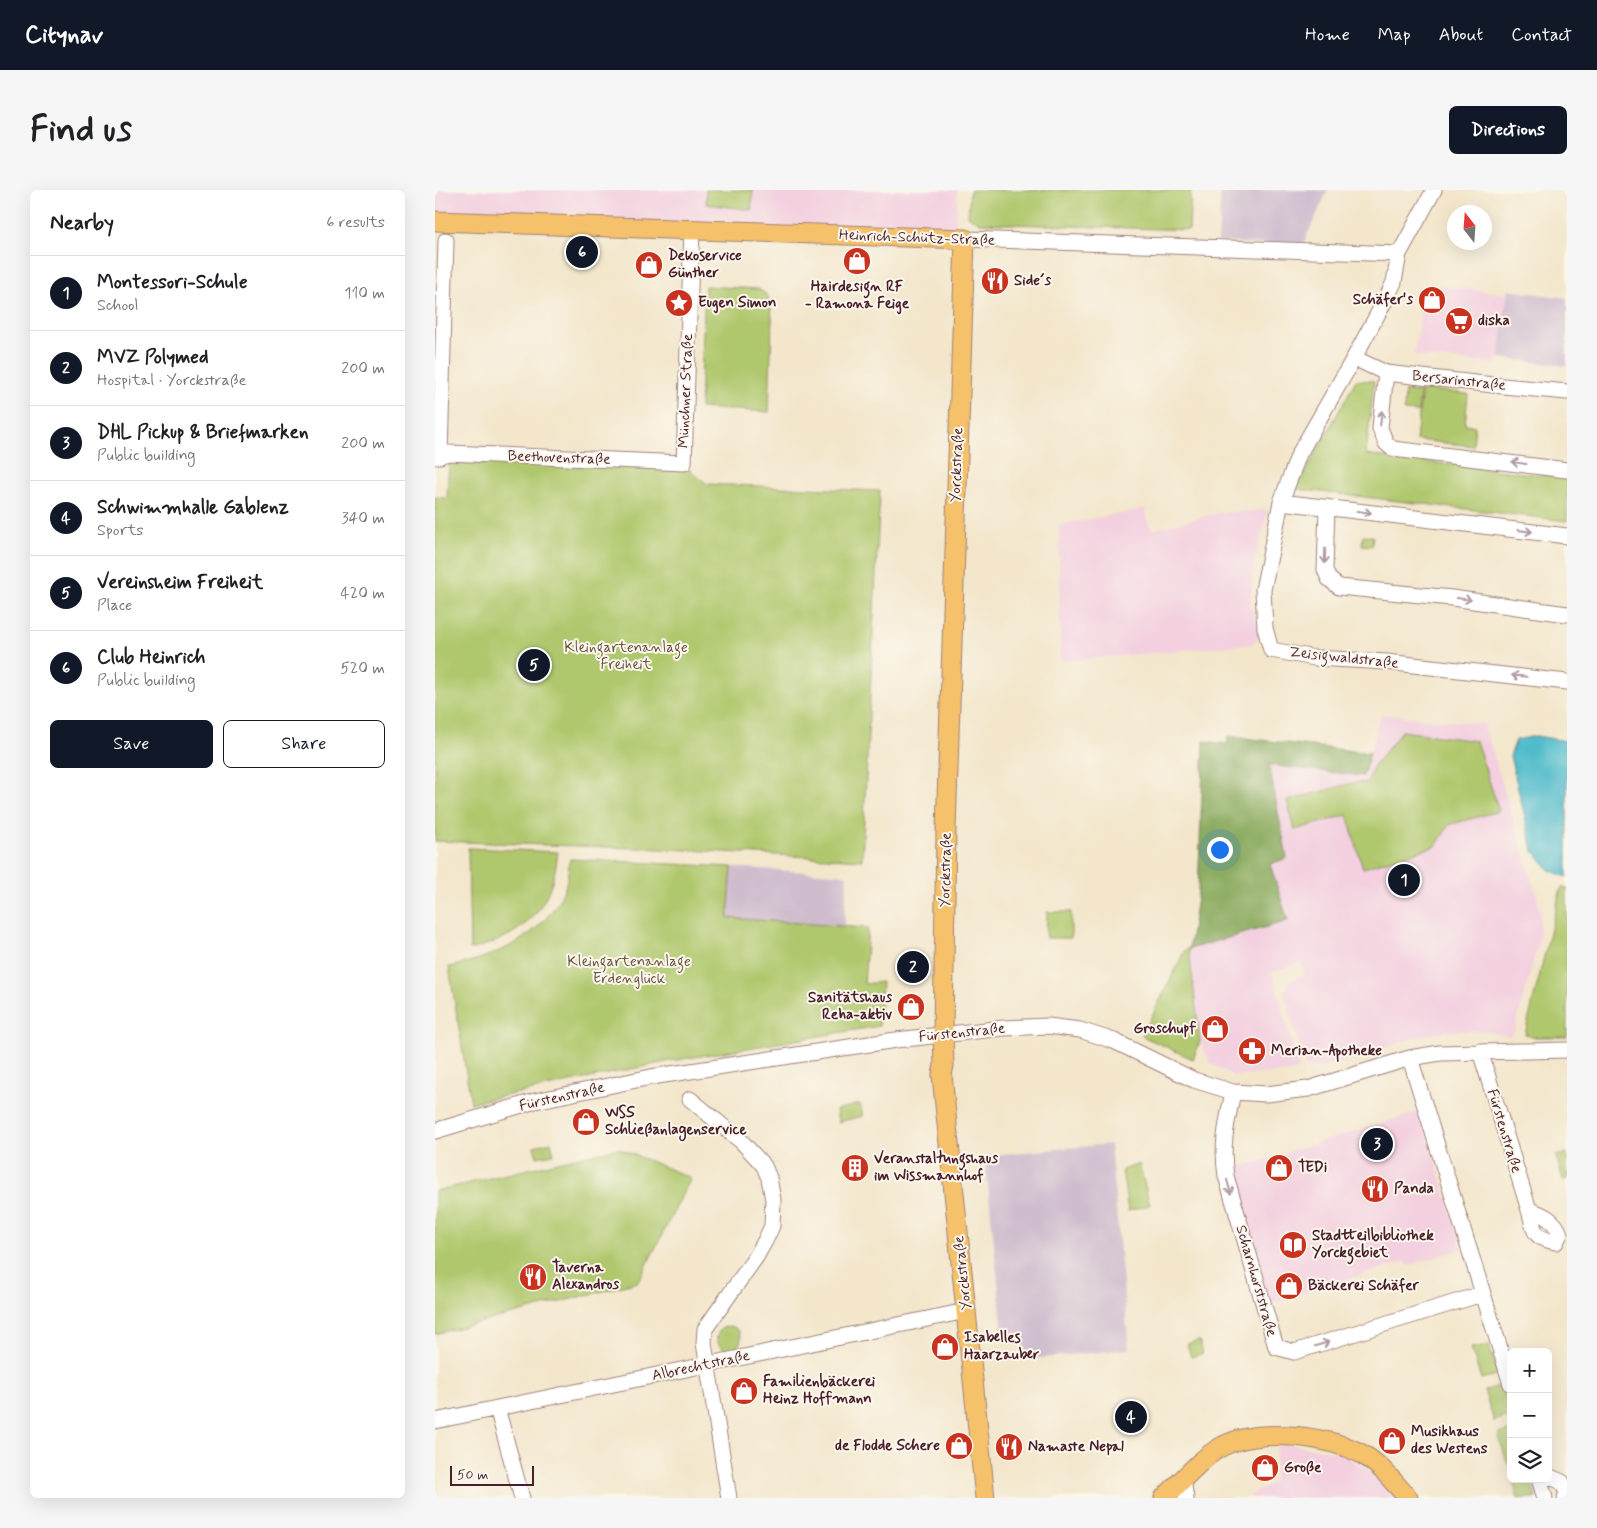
<!DOCTYPE html>
<meta charset="utf-8">
<style>
body{margin:0;font-family:Mynerve,sans-serif;background:#f6f6f6;color:#202124}
.controls{position:absolute;right:15px;bottom:15px;display:grid;overflow:hidden;border-radius:8px;box-shadow:0 5px 20px #0002}
.controls button{width:45px;height:45px;display:grid;place-items:center;padding:0;border:0;border-bottom:1px solid #e0e0e0;background:#fff;color:#202124;font:25px sans-serif}
.compass{position:absolute;left:1012px;top:15px;width:45px;height:45px;border-radius:50%;background:#fff;box-shadow:0 5px 20px #0002;rotate:343deg}
.scale{position:absolute;left:15px;bottom:12px;width:84px;box-sizing:border-box;padding-left:5px;border:2px solid #4a1f2b;border-top:0;font-size:14px;line-height:18px;white-space:nowrap;color:#4a1f2b;-webkit-text-stroke:4px #fbf7ec;paint-order:stroke}
.you{position:absolute;left:784px;top:659px;width:18px;height:18px;margin:-12px;border:4px solid #fff;border-radius:50%;background:#1a73e8;box-shadow:0 0 0 8px #1a73e833}
.badge{display:grid;place-items:center;width:32px;height:32px;border-radius:50%;background:#111827;color:#fff;font-size:16px;font-weight:700}
.pin{position:absolute;translate:-50% -50%;border:2px solid #fff;box-shadow:0 1px 5px #0006}
.list{margin:0;padding:0;list-style:none}
h2{display:flex;justify-content:space-between;align-items:center;height:65px;margin:0;padding:0 20px;font-size:21px}
h2 small{font-size:16px;font-weight:400;color:#757577}
.list li{display:grid;grid-template-columns:32px 1fr auto;gap:15px;align-items:center;box-sizing:border-box;height:75px;padding:0 20px;border-top:1px solid #e0e0e0}
.list b{display:block;font-size:19px;white-space:nowrap}
.list p{margin:0;font-size:16px;white-space:nowrap;color:#757577}
.list em{font-size:16px;font-style:normal;color:#757577}
.actions{display:flex;gap:10px;padding:15px 20px}
.actions a{flex:1;padding:11px 0;border:1px solid #111827;border-radius:8px;text-align:center;font-size:18px;color:#111827}
.actions .main{background:#111827;color:#fff}
.icon{flex:none;width:28px;height:28px;fill:none;stroke:currentColor;stroke-width:2;stroke-linecap:round;stroke-linejoin:round}
.map{position:relative;flex:none;width:1132px;height:1308px;overflow:hidden;border-radius:8px}
header{display:flex;align-items:center;gap:30px;box-sizing:border-box;height:70px;padding:0 25px;background:#111827;color:#fff}
header strong{font-size:24px}
nav{display:flex;gap:28px;margin-inline-start:auto;font-size:18px}
.intro{display:flex;align-items:center;justify-content:space-between;box-sizing:border-box;height:120px;padding:0 30px}
h1{margin:0;font-size:35px}
.button{padding:12px 22px;border-radius:8px;background:#111827;color:#fff;font-size:18px;font-weight:700}
main{display:flex;gap:30px;padding:0 30px}
aside{flex:1;background:#fff;border-radius:8px;box-shadow:0 5px 20px #0002}
.map>svg:first-child{display:block}
</style>
<header>
<strong>Citynav</strong>
<nav><a>Home</a><a>Map</a><a>About</a><a>Contact</a></nav>
</header>
<div class="intro"><h1>Find us</h1><a class="button">Directions</a></div>
<main>
<aside>
<h2>Nearby<small>6 results</small></h2>
<ul class="list">
<li><span class="badge">1</span><div><b>Montessori-Schule</b><p>School</p></div><em>110 m</em></li>
<li><span class="badge">2</span><div><b>MVZ Polymed</b><p>Hospital · Yorckstraße</p></div><em>200 m</em></li>
<li><span class="badge">3</span><div><b>DHL Pickup &amp; Briefmarken</b><p>Public building</p></div><em>200 m</em></li>
<li><span class="badge">4</span><div><b>Schwimmhalle Gablenz</b><p>Sports</p></div><em>340 m</em></li>
<li><span class="badge">5</span><div><b>Vereinsheim Freiheit</b><p>Place</p></div><em>420 m</em></li>
<li><span class="badge">6</span><div><b>Club Heinrich</b><p>Public building</p></div><em>520 m</em></li>
</ul>
<div class="actions"><a class="main">Save</a><a>Share</a></div>
</aside>
<div class="map">
<svg width="1132" height="1308" viewBox="0 0 1132 1308">
<rect width="100%" height="100%" fill="#fbf7ec"/>
<filter id="ink" filterUnits="userSpaceOnUse"><feTurbulence type="fractalNoise" baseFrequency=".02" numOctaves="2"/><feDisplacementMap in="SourceGraphic" scale="10" xChannelSelector="R" yChannelSelector="G"/><feConvolveMatrix kernelMatrix="1 2 1 2 8 2 1 2 1" color-interpolation-filters="sRGB"/></filter>
<filter id="wash" filterUnits="userSpaceOnUse"><feTurbulence type="fractalNoise" baseFrequency=".0096" numOctaves="4" result="noise"/><feDisplacementMap in="SourceGraphic" scale="20" xChannelSelector="R" yChannelSelector="G"/><feGaussianBlur stdDeviation="1.12" result="paint"/><feColorMatrix in="noise" values="0 0 0 0 0 0 0 0 0 0 0 0 0 0 0 0 0 1.4 0 .05"/><feComposite in="paint" operator="in"/></filter>
<g filter="url(#wash)">
<rect width="100%" height="100%" fill="#f3e6cb"/>
<!-- built -->
<path fill="#f3cfdf" d="M0,0H522L521,42L0,26Z
M990,94L1073,104L1063,174L979,166Z
M710,319L716,340L782,323L833,320L818,377L815,416L826,445L822,450L816,454L625,471L624,335Z
M946,524L1049,534L1102,706L1105,722V746L1079,842L1074,846L1050,841H1012L983,847L886,878L871,876L849,803L854,791L870,784L866,772L837,782L864,879L854,882L799,886L776,874L765,851L754,759L853,731L835,673L852,667L834,575L928,586Z
M986,921L1027,1059L973,1076L971,1071L834,1114L795,980Z
M842,1253L902,1262L922,1272L941,1285L962,1308H816V1305L839,1292Z"/>
<!-- industrial -->
<path fill="#cfbdce" d="M786,0H893L867,56L783,52Z
M1073,100L1132,108V176L1064,168Z
M297,677L412,685L409,737L292,728Z
M675,954L694,1159L595,1169L588,1155L568,1143L550,966Z"/>
<!-- green -->
<path fill="#b0c86d" stroke="#7d744c" d="M271,0H318L316,20L271,14Z
M535,0H756L754,40L545,33L533,26Z
M270,96L323,99L331,104L335,111L337,128L334,222L265,218Z
M921,190L939,191L931,265L1132,288V331L861,299Z
M987,199L1033,204L1030,234L1040,236L1038,256L981,250Z
M970,201L985,202L983,222L969,221Z
M14,271L252,278L272,294L445,301L427,670L254,660L0,651V307L12,308Z
M928,345L938,346L937,356L927,355Z
M967,541L1041,551L1064,621L1014,635L1001,656L928,678L912,625L860,640L852,611L921,592L932,593L938,577Z
M33,658L123,662C116,720 91,745 35,760Z
M135,669L297,677L293,728L433,738L429,794L447,792L444,836L230,872L36,913L14,777C60,767 109,747 129,700C133,691 133,679 135,669Z
M1126,698H1132V847H1096L1090,844Z
M612,722H636V748H611Z
M754,759L765,851L758,869L707,846L750,760Z
M425,914L428,926L403,932L401,920Z
M116,952L119,964L102,967L99,956Z
M183,958L256,988L203,1092L0,1144V1001Z
M1132,963V989L1128,990L1121,966Z
M704,974L715,1015L693,1021L687,980Z
M282 1148a12 12 0 1 1 24 0a12 12 0 1 1-24 0Z
M764,1150L768,1163L756,1167L752,1154Z
M1054,1155L1062,1182L1061,1185L1046,1189L1036,1158Z
M1064,1196L1067,1197L1075,1223L1074,1226L1059,1231L1049,1201Z
M1076,1240V1274L1073,1275L1063,1244Z
M1077,1289H1095L1101,1308H1083Z"/>
<!-- forest -->
<path fill="#8cac60" stroke="#6b6646" d="M793,546L935,563L928,586L834,575L852,668L835,674L853,731L754,759L763,701L769,551L792,554Z"/>
<!-- water -->
<path fill="#4fbbcb" stroke="#4c6d7b" d="M1101,546L1132,551V687L1114,680L1098,660L1075,566L1081,550Z"/>
</g>
<g filter="url(#ink)">
<g fill="none" stroke-linecap="round" stroke-linejoin="round">
<defs>
<path id="minor" d="M999,0L964,64L959,92L953,105L919,168L864,264L846,312L828,400L830,438L836,460L880,468L951,472L1132,492
M530,49L964,64
M919,168L951,183L1058,195L1132,202
M951,183L945,238L951,253L958,259L1132,280
M5,266L11,50
M0,267L13,263L249,273L257,39
M846,312L1132,346
M892,317L890,380L894,389L904,397L1017,408L1132,424
M1045,861L1094,1020C1100,1041 1097,1048 1121,1052L1125,1044C1120,1030 1108,1024 1094,1020
M975,868L1076,1194
M798,902C792,932 786,954 791,986L841,1157L859,1162L1047,1104
M255,909L307,952L329,976L334,988L338,1010L337,1036L330,1051L321,1067L270,1139L269,1153L294,1308
M0,941L100,911L216,887L461,850L569,838L613,836L645,840L679,851L759,890L798,902L831,904L873,899L975,868L1005,863L1132,860
M62,1218L87,1308
M0,1231L531,1121
M1113,1286L1127,1292L1132,1303L1130,1308
M1104,1289L1110,1308
M748,1291L751,1308"/>
<path id="major" d="M0,31L530,49L511,640L508,844L509,875L507,885L550,1308
M729,1308C747,1291 765,1269 786,1257C821,1237 896,1245 930,1266C947,1276 960,1294 973,1308"/>
</defs>
<!-- minor casing -->
<use href="#minor" stroke="#9e827b" stroke-width="17"/>
<!-- major casing -->
<use href="#major" stroke="#9e827b" stroke-width="21"/>
<!-- minor -->
<use href="#minor" stroke="#fff" stroke-width="15"/>
<!-- major -->
<use href="#major" stroke="#f5c16b" stroke-width="19"/>
</g>
<!-- one-way arrows -->
<defs><path id="oneway-shaft" d="M-6 0H5M1.5-3L5.5 0L1.5 3" fill="none" stroke-width="1.6" stroke-linecap="round" stroke-linejoin="round" transform="scale(1.25)"/></defs>
<g stroke="#ae9aa0">
<use href="#oneway-shaft" transform="translate(946 228) rotate(-84)"/>
<use href="#oneway-shaft" transform="translate(1084 273) rotate(-172)"/>
<use href="#oneway-shaft" transform="translate(929 322) rotate(7)"/>
<use href="#oneway-shaft" transform="translate(1090 341) rotate(7)"/>
<use href="#oneway-shaft" transform="translate(890 366) rotate(92)"/>
<use href="#oneway-shaft" transform="translate(1029 409) rotate(8)"/>
<use href="#oneway-shaft" transform="translate(1084 486) rotate(-174)"/>
<use href="#oneway-shaft" transform="translate(794 997) rotate(74)"/>
<use href="#oneway-shaft" transform="translate(887 1154) rotate(-17)"/>
</g>
</g>
<!-- icons -->
<defs>
<symbol id="shop-disc" viewBox="-11 -11 22 22"><circle r="9.5" fill="#c8321e" stroke="#fbf7ec"/><path d="M-5-2.5h2.3a2.7 3.5 0 0 1 5.4 0H5L5.5 6h-11ZM-1.5-2.5h3a1.5 2.3 0 0 0-3 0Z" fill="#fff"/></symbol>
<symbol id="restaurant-disc" viewBox="-11 -11 22 22"><circle r="9.5" fill="#c8321e" stroke="#fbf7ec"/><path d="M-5-6h1v4h1v-4h1v4h1v-4h1v5L-1.5 .5V6h-2V.5L-5-1ZM5-6V6H3V1.5H1.5Q1.5-4 5-6Z" fill="#fff"/></symbol>
<symbol id="sight-disc" viewBox="-11 -11 22 22"><circle r="9.5" fill="#c8321e" stroke="#fbf7ec"/><path d="M0-6L1.8-2.2L6-1.7L2.9 1.2L3.7 5.4L0 3.3L-3.7 5.4L-2.9 1.2L-6-1.7L-1.8-2.2Z" fill="#fff"/></symbol>
<symbol id="supermarket-disc" viewBox="-11 -11 22 22"><circle r="9.5" fill="#c8321e" stroke="#fbf7ec"/><path d="M-6-5.5h2.5l.6 2H6L4.5 2H-2.5L-4.4-4H-6ZM-1.5 3.2a1.3 1.3 0 1 0 .1 0ZM3 3.2a1.3 1.3 0 1 0 .1 0Z" fill="#fff"/></symbol>
<symbol id="pharmacy-disc" viewBox="-11 -11 22 22"><circle r="9.5" fill="#c8321e" stroke="#fbf7ec"/><path d="M-2-6h4v4h4v4h-4v4h-4v-4h-4v-4h4Z" fill="#fff"/></symbol>
<symbol id="building-disc" viewBox="-11 -11 22 22"><circle r="9.5" fill="#c8321e" stroke="#fbf7ec"/><path d="M-4-6H4V6H1V3H-1V6H-4ZM-2.5-4.3h1.7v1.8h-1.7ZM.8-4.3h1.7v1.8H.8ZM-2.5-1h1.7V.8h-1.7ZM.8-1h1.7V.8H.8Z" fill="#fff"/></symbol>
<symbol id="library-disc" viewBox="-11 -11 22 22"><circle r="9.5" fill="#c8321e" stroke="#fbf7ec"/><path d="M-6-4Q-3-5.5-.7-3.5V5Q-3 3-6 4ZM6-4Q3-5.5 .7-3.5V5Q3 3 6 4Z" fill="#fff"/></symbol>
</defs>
<g fill-rule="evenodd">
<use href="#shop-disc" x="406" y="55" width="32" height="32"/>
<use href="#shop-disc" x="198" y="59" width="32" height="32"/>
<use href="#restaurant-disc" x="544" y="75" width="32" height="32"/>
<use href="#shop-disc" x="981" y="94" width="32" height="32"/>
<use href="#sight-disc" x="228" y="97" width="32" height="32"/>
<use href="#supermarket-disc" x="1008" y="115" width="32" height="32"/>
<use href="#shop-disc" x="460" y="801" width="32" height="32"/>
<use href="#shop-disc" x="764" y="823" width="32" height="32"/>
<use href="#pharmacy-disc" x="801" y="845" width="32" height="32"/>
<use href="#shop-disc" x="135" y="916" width="32" height="32"/>
<use href="#building-disc" x="404" y="962" width="32" height="32"/>
<use href="#shop-disc" x="828" y="962" width="32" height="32"/>
<use href="#restaurant-disc" x="924" y="983" width="32" height="32"/>
<use href="#library-disc" x="842" y="1039" width="32" height="32"/>
<use href="#restaurant-disc" x="82" y="1071" width="32" height="32"/>
<use href="#shop-disc" x="838" y="1080" width="32" height="32"/>
<use href="#shop-disc" x="494" y="1141" width="32" height="32"/>
<use href="#shop-disc" x="293" y="1185" width="32" height="32"/>
<use href="#shop-disc" x="941" y="1235" width="32" height="32"/>
<use href="#shop-disc" x="508" y="1240" width="32" height="32"/>
<use href="#restaurant-disc" x="558" y="1241" width="32" height="32"/>
<use href="#shop-disc" x="814" y="1262" width="32" height="32"/>
</g>
<g text-anchor="middle" dominant-baseline="central" stroke-width="4" stroke-linejoin="round" paint-order="stroke">
<!-- street labels -->
<g font-size="15" fill="#4a1f2b" stroke="#fbf7ec">
<text transform="translate(482 48) rotate(2)">Heinrich-Schütz-Straße</text>
<text transform="translate(1024 191) rotate(6)">Bersarinstraße</text>
<text transform="translate(251 201) rotate(-88)">Münchner Straße</text>
<text transform="translate(124 268) rotate(2)">Beethovenstraße</text>
<text transform="translate(522 275) rotate(-88)">Yorckstraße</text>
<text transform="translate(909 468) rotate(6)">Zeisigwaldstraße</text>
<text transform="translate(511 680) rotate(-89)">Yorckstraße</text>
<text transform="translate(527 843) rotate(-6)">Fürstenstraße</text>
<text transform="translate(127 907) rotate(-13)">Fürstenstraße</text>
<text transform="translate(1069 941) rotate(73)">Fürstenstraße</text>
<text transform="translate(528 1083) rotate(-96)">Yorckstraße</text>
<text transform="translate(821 1091) rotate(74)">Scharnhorststraße</text>
<text transform="translate(266 1176) rotate(-12)">Albrechtstraße</text>
</g>
<!-- poi labels -->
<g font-size="15" font-weight="bold" fill="#4a1f2b" stroke="#fbf7ec" text-anchor="start">
<text x="233" y="66">Dekoservice<tspan x="233" dy="17">Günther</tspan></text>
<text x="579" y="91">Side´s</text>
<text x="422" y="97" text-anchor="middle">Hairdesign RF<tspan x="422" dy="17">- Ramona Feige</tspan></text>
<text x="978" y="110" text-anchor="end">Schäfer's</text>
<text x="263" y="113">Eugen Simon</text>
<text x="1043" y="131">diska</text>
<text x="457" y="808" text-anchor="end">Sanitätshaus<tspan x="457" dy="17">Reha-aktiv</tspan></text>
<text x="761" y="839" text-anchor="end">Groschupf</text>
<text x="836" y="861">Merian-Apotheke</text>
<text x="170" y="923">WSS<tspan x="170" dy="17">Schließanlagenservice</tspan></text>
<text x="439" y="969">Veranstaltungshaus<tspan x="439" dy="17">im Wissmannhof</tspan></text>
<text x="863" y="978">TEDi</text>
<text x="959" y="999">Panda</text>
<text x="877" y="1046">Stadtteilbibliothek<tspan x="877" dy="17">Yorckgebiet</tspan></text>
<text x="117" y="1078">Taverna<tspan x="117" dy="17">Alexandros</tspan></text>
<text x="873" y="1096">Bäckerei Schäfer</text>
<text x="529" y="1148">Isabelles<tspan x="529" dy="17">Haarzauber</tspan></text>
<text x="328" y="1192">Familienbäckerei<tspan x="328" dy="17">Heinz Hoffmann</tspan></text>
<text x="976" y="1242">Musikhaus<tspan x="976" dy="17">des Westens</tspan></text>
<text x="505" y="1256" text-anchor="end">de Flodde Schere</text>
<text x="593" y="1257">Namaste Nepal</text>
<text x="849" y="1278">Große</text>
</g>
<!-- park labels -->
<g font-size="15" fill="#69523f" stroke="#fbf7ec">
<text x="191" y="458">Kleingartenanlage<tspan x="191" dy="17">Freiheit</tspan></text>
<text x="194" y="772">Kleingartenanlage<tspan x="194" dy="17">Erdenglück</tspan></text>
</g>
</g>
</svg>
<div class="controls">
<button>+</button>
<button>−</button>
<button><svg class="icon" aria-label="layers" viewBox="0 0 24 24"><path d="M12 4l9 5-9 5-9-5zM3 14l9 5 9-5"/></svg></button>
</div>
<svg class="compass" viewBox="-18 -18 36 36"><path d="M0-13l5 13h-10z" fill="#e53935"/><path d="M0 13l5-13h-10z" fill="#757577"/></svg>
<div class="scale">50 m</div>
<div class="you"></div>
<div class="pin badge" style="left:969px;top:690px">1</div>
<div class="pin badge" style="left:478px;top:777px">2</div>
<div class="pin badge" style="left:942px;top:954px">3</div>
<div class="pin badge" style="left:696px;top:1227px">4</div>
<div class="pin badge" style="left:99px;top:475px">5</div>
<div class="pin badge" style="left:147px;top:62px">6</div>
</div>
</main>
